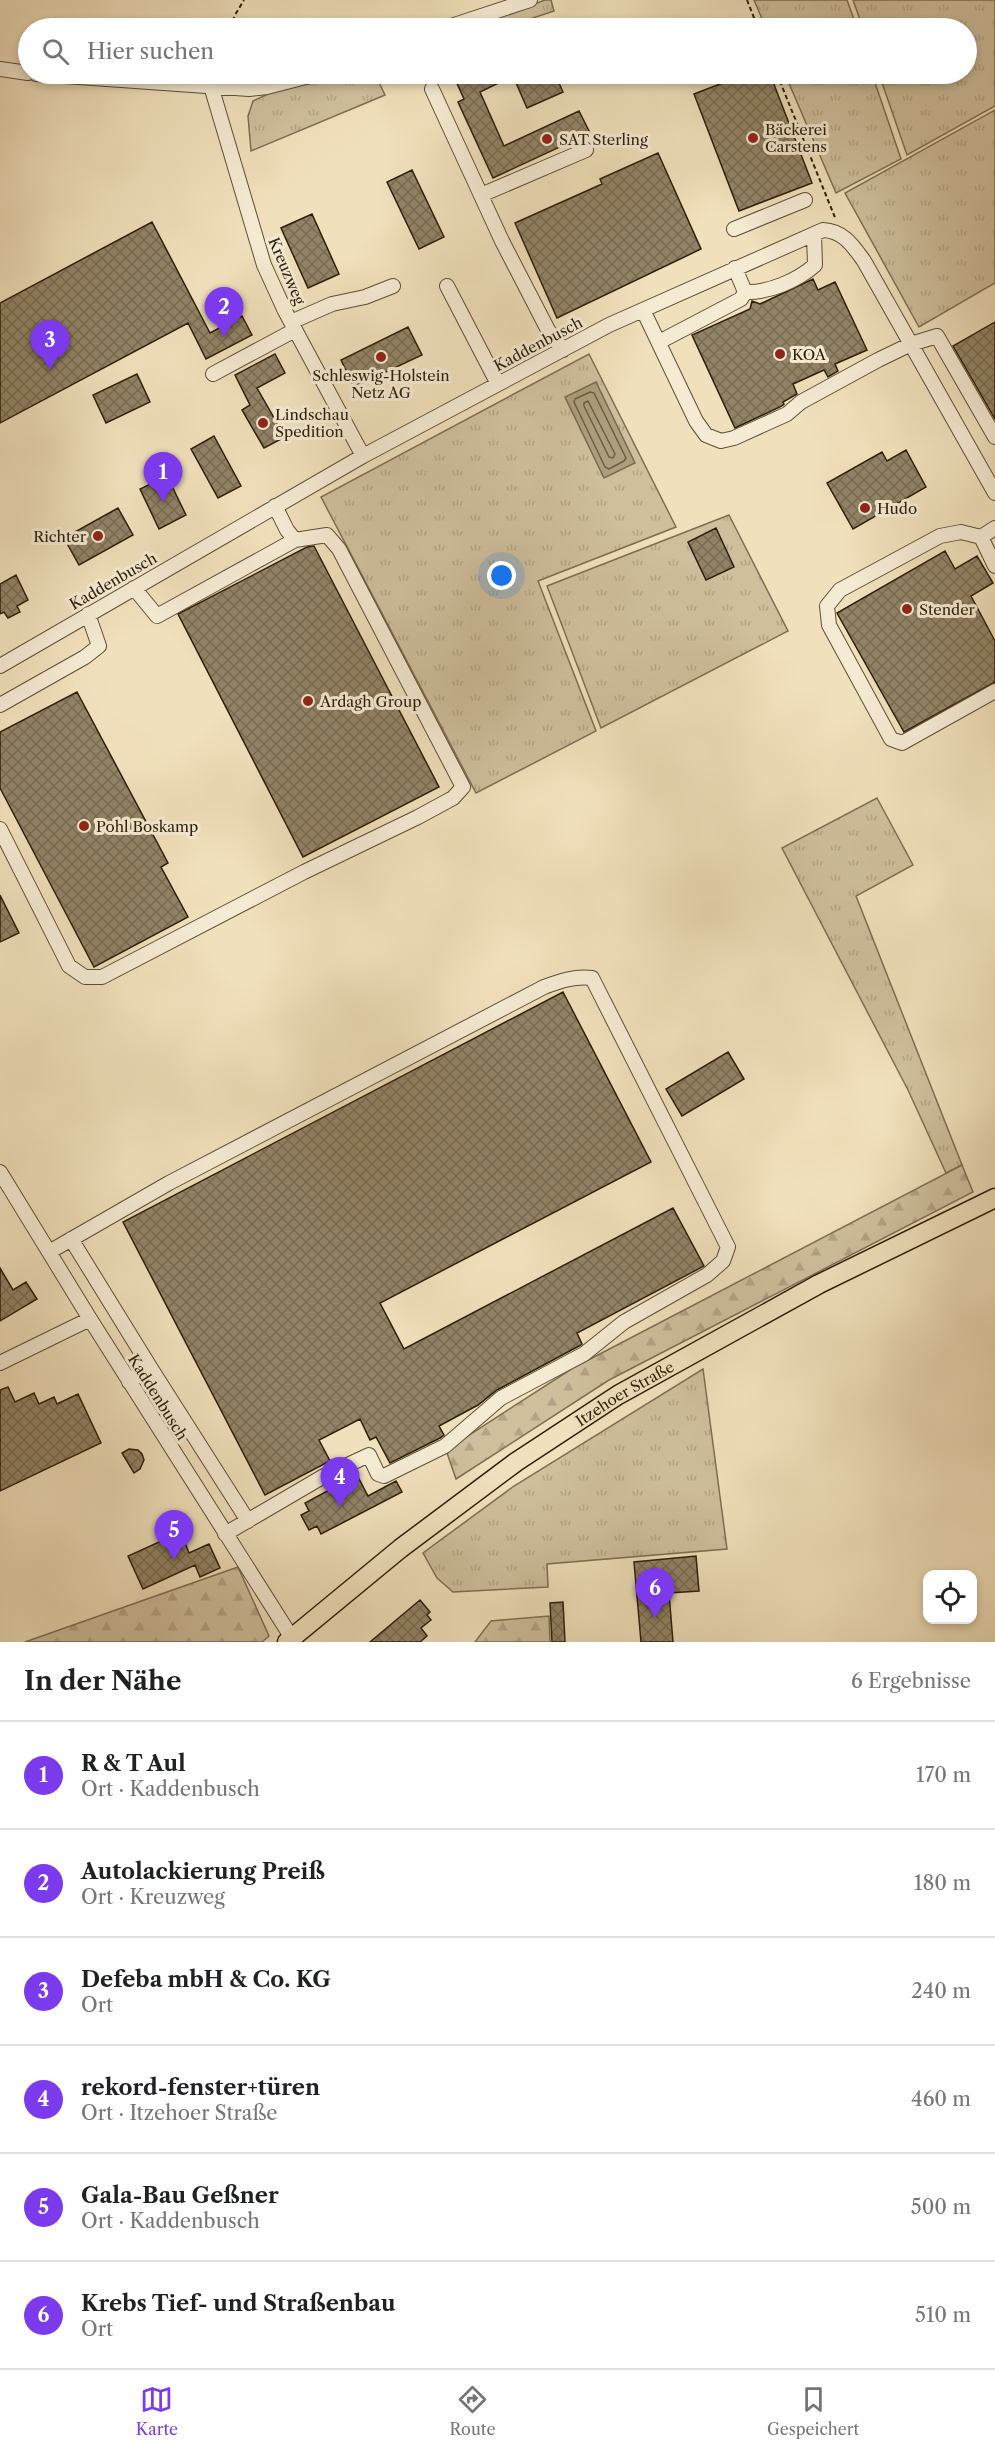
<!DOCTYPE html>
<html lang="de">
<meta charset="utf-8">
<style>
body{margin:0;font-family:"Libre Caslon Text",serif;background:#f2f2f2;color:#202124}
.controls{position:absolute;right:18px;bottom:18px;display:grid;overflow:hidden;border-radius:12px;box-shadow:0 3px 9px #0003}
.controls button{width:54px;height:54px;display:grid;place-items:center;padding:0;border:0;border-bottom:2px solid #e0e0e0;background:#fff;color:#202124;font:30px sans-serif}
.you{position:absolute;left:502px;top:576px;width:21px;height:21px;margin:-15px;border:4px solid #fff;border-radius:50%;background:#1a73e8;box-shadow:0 0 0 9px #1a73e833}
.badge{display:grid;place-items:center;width:39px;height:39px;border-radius:50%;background:#7c3aed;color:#fff;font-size:20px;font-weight:700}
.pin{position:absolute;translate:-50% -50px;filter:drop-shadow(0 2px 3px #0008)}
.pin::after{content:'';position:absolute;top:32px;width:21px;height:18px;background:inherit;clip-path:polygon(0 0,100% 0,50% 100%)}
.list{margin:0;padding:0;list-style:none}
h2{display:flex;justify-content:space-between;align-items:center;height:78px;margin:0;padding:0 24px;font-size:26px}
h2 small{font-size:20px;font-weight:400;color:#757577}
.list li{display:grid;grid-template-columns:39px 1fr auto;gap:18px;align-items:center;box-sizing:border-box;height:108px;padding:0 24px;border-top:2px solid #e0e0e0}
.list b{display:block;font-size:22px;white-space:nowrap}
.list p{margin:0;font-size:20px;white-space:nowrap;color:#757577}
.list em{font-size:20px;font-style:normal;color:#757577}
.icon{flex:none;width:33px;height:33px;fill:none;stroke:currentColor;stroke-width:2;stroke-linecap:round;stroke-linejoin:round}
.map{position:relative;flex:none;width:995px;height:1642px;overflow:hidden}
.search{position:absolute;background:#fff;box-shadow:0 3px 9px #0003;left:18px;right:18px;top:18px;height:66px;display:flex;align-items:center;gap:15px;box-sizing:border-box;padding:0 21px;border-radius:33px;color:#757577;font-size:22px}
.sheet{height:726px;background:#fff}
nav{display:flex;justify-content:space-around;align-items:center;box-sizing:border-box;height:84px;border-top:2px solid #e0e0e0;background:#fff;font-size:16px;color:#757577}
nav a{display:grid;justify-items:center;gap:3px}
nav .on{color:#7c3aed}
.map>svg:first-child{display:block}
</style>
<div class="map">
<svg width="995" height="1642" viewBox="0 0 995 1642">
<defs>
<pattern id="grass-tufts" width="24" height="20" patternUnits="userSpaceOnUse" patternTransform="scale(1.5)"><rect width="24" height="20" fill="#cfbf9d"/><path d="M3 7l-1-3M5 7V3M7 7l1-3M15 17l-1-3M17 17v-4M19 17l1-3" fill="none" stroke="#b2a486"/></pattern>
<pattern id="forest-firs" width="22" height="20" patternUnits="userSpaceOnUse" patternTransform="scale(1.5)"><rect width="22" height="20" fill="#cfbf9d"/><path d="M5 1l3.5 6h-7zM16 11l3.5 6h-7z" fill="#b2a486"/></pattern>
<pattern id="building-cross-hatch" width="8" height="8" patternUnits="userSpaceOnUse" patternTransform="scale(1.5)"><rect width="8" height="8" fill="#928366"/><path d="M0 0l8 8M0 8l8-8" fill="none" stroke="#776b52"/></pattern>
</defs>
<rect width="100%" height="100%" fill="#f0e0bb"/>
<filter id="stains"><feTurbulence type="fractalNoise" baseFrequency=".00333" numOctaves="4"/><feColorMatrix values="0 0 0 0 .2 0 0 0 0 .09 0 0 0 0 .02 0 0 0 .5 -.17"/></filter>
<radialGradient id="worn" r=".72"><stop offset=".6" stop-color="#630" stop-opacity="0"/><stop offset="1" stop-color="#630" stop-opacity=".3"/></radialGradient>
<!-- grass -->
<path fill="url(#grass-tufts)" stroke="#7e6e53" stroke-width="1.5" d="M545,0H551L554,11L503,28H470Z
M754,0H847L857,28H766Z
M853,0H995V106L907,155L879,74H966V28H863Z
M345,74H375L385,95L251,151L248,116L253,101L270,93Z
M785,74H872L901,159L836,193Z
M995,110V283L919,327L845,193Z
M589,354L676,527L538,581L596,731L476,793L321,497Z
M729,515L788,631L601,728L547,586Z
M877,798L913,865L856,896L962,1165L946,1173L908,1090L782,848Z
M703,1369L727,1549L547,1564L548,1587L453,1592L437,1578L423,1553L514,1486Z"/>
<!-- forest -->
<path fill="url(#forest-firs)" stroke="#7e6e53" stroke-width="1.5" d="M962,1165L973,1192L609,1380L456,1479L446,1450L573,1368Z
M238,1567L269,1636L262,1642H25Z
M549,1616L550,1642H475L491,1621Z"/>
<!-- water -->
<path fill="#ad9e7e" stroke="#796b4f" stroke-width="1.5" d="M596,382L635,463L604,478L565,397Z"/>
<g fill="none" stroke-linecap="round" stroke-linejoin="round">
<!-- shore -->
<path stroke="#6c5e44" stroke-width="1.5" d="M590,392L594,393L626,458L624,461L609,469L605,467L574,402L575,399Z
M588,401L615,454L613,458L609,457L584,406V403Z"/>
</g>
<!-- building -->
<path fill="url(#building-cross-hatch)" stroke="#2c1e09" stroke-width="1.5" d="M462,74H555L563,92L527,108L513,76L480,92L504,146L579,111L590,133L493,178L458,102L464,99L454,77Z
M746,74H770L812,183L739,211L694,94Z
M658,153L701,249L557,318L515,223L602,184L600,179Z
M412,170L444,237L419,249L387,182Z
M312,214L339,274L308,288L281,228Z
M152,222L210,333L242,316L252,335L206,359L188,323L0,423V303Z
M813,279L818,290L835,282L867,350L835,364L838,371L828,377L824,370L793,384L797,394L783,402L784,404L782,406L735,428L692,335L750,309L752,301L760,304Z
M995,322V419L953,346Z
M408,327L422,355L354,387L341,360Z
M275,354L285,373L257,388L285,437L264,448L242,410L250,405L235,375Z
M137,374L150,402L106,423L93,395Z
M214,436L241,486L218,498L191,449Z
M906,450L926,487L853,529L827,483L882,452L887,461Z
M167,476L186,515L159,529L140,489Z
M118,508L133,535L79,565L64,538Z
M716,528L734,567L706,580L688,542Z
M314,546L439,787L303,857L178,614L307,547Z
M945,551L955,569L977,556L993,583L971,596L995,641V682L904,732L837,613Z
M16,575L28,600L17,606L20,612L8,618L4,612L0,614V584Z
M77,692L168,863L161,867L188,917L94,967L0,788V732Z
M0,895L19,933L0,942Z
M563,992L651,1162L380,1303L404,1349L673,1208L704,1266L577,1333L582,1344L579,1346L497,1390L478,1405L439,1426L444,1435L440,1438L390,1463L376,1437L370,1440L360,1419L319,1440L330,1461L265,1495L123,1222Z
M728,1052L744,1079L682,1116L666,1089Z
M0,1268L13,1290L26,1282L37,1299L0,1321Z
M8,1387L15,1402L34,1393L39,1404L54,1397L57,1404L78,1394L101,1443L0,1491V1390Z
M129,1449L138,1450L142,1454L144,1460L140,1469L134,1473L122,1453Z
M357,1475L368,1496L396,1481L402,1492L321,1534L317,1526L309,1530L301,1515L309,1511L305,1503Z
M181,1532L189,1553L209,1544L220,1568L200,1577L195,1565L143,1589L128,1556Z
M696,1556L699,1591L669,1593L673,1642H641L634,1562Z
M420,1600L430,1612L427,1615L431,1620L421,1628L427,1636L420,1642H370Z
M563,1602L565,1642H552L550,1603Z"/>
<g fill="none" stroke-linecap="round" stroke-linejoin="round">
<defs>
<path id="minor" d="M445,28L530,0
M0,69L28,73
M36,74L249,89L267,87L317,74
M211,86L264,265L285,311L363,456
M432,89L502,241L548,330L563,350
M481,195L586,150
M734,229L805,200
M447,286L498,384
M745,292C768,293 797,281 815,265L814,234
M643,310L696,421L706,435L721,441L734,438L787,414L801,402L878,360L911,344L937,336L995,437
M291,322L332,304L365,297L393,286
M659,342L741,299L745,292L735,268
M213,374L295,330
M275,506L287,530L295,540
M995,528L981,537L995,566
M981,537L961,532L940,536L840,590L827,606L829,625L891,739L902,743L995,691
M0,666L363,456L609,325L823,230C844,231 853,246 864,261L995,493
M0,705L85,657L99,646L88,614
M0,829L69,966L85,977H102L304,872L418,817L453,798L463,787L339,549L327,535L295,540L157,616L134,588
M0,1172L90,1319L292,1638
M71,1239L150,1367L129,1382
M49,1252L169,1183L544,987C560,981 574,976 592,978L728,1247L723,1261L707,1275L624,1322L584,1354L501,1398L445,1446L384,1476L378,1474L369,1455L324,1476L225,1534
M0,1363L90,1319
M150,1367L248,1521"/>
<g id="major">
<path id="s1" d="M287,1642L401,1548L516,1462L618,1395L819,1284L995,1198"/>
</g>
</defs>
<!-- minor casing -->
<use href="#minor" stroke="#5d4e36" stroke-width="16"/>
<!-- major casing -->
<use href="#major" stroke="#2c1e09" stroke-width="21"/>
<!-- path -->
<path stroke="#2c1e09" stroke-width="2" stroke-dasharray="4.5 3" stroke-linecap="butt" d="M747,0L758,28
M230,28L235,15L244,0
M777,74L836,220"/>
<!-- minor -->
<use href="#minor" stroke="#f5ebd3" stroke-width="14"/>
<!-- major -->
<use href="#major" stroke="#f0e0bb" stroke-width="18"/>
</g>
<!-- markers -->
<g fill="#8f2418" stroke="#f5ebd3" stroke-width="2">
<circle cx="753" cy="138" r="6"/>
<circle cx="547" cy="139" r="6"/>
<circle cx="780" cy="354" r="6"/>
<circle cx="381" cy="357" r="6"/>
<circle cx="263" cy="423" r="6"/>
<circle cx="865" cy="508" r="6"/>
<circle cx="98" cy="536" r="6"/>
<circle cx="907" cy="609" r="6"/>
<circle cx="308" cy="701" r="6"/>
<circle cx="84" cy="826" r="6"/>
</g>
<g text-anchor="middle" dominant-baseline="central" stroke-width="6" stroke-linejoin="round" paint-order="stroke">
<!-- poi labels -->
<g font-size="15" fill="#2c1e09" stroke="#f5ebd3" text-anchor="start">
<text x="765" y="129">Bäckerei<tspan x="765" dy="17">Carstens</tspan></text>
<text x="559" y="139">SAT Sterling</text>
<text x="792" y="354">KOA</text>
<text x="381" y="375" text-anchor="middle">Schleswig-Holstein<tspan x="381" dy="17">Netz AG</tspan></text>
<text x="275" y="414">Lindschau<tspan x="275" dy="17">Spedition</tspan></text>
<text x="877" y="508">Hudo</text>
<text x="86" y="536" text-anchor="end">Richter</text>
<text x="919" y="609">Stender</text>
<text x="320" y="701">Ardagh Group</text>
<text x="96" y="826">Pohl Boskamp</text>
</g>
<!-- street labels -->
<g font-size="15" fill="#2c1e09" stroke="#f5ebd3">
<text transform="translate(287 271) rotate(67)">Kreuzweg</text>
<text transform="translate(538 344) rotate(-28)">Kaddenbusch</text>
<text transform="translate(113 581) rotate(-30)">Kaddenbusch</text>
<text stroke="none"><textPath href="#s1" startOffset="420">Itzehoer Straße</textPath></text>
<text transform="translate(158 1397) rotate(58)">Kaddenbusch</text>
</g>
</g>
<rect width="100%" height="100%" filter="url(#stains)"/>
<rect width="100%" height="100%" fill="url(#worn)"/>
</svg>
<div class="controls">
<button><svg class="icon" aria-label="locate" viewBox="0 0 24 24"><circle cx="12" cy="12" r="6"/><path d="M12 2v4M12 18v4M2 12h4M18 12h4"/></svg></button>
</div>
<div class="you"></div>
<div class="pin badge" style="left:163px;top:502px">1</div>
<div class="pin badge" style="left:224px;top:337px">2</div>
<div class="pin badge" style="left:50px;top:370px">3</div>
<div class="pin badge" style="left:340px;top:1507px">4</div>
<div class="pin badge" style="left:174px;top:1560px">5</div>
<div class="pin badge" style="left:655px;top:1618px">6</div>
<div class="search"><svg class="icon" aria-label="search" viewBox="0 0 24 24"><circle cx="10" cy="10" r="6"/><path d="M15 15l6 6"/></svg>Hier suchen</div>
</div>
<section class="sheet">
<h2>In der Nähe<small>6 Ergebnisse</small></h2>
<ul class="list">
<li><span class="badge">1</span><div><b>R &amp; T Aul</b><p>Ort · Kaddenbusch</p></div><em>170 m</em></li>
<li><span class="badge">2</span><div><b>Autolackierung Preiß</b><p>Ort · Kreuzweg</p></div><em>180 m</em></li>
<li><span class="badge">3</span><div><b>Defeba mbH &amp; Co. KG</b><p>Ort</p></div><em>240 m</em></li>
<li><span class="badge">4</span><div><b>rekord-fenster+türen</b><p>Ort · Itzehoer Straße</p></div><em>460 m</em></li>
<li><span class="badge">5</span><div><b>Gala-Bau Geßner</b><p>Ort · Kaddenbusch</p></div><em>500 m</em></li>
<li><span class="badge">6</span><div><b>Krebs Tief- und Straßenbau</b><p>Ort</p></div><em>510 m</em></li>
</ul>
</section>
<nav>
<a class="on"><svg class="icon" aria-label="map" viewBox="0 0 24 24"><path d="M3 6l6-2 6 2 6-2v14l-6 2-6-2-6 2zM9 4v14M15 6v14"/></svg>Karte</a>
<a><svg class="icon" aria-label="directions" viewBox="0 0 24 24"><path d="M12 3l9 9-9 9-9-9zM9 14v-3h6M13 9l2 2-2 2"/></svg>Route</a>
<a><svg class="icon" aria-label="saved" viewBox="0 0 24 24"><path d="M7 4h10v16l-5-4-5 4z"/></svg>Gespeichert</a>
</nav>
